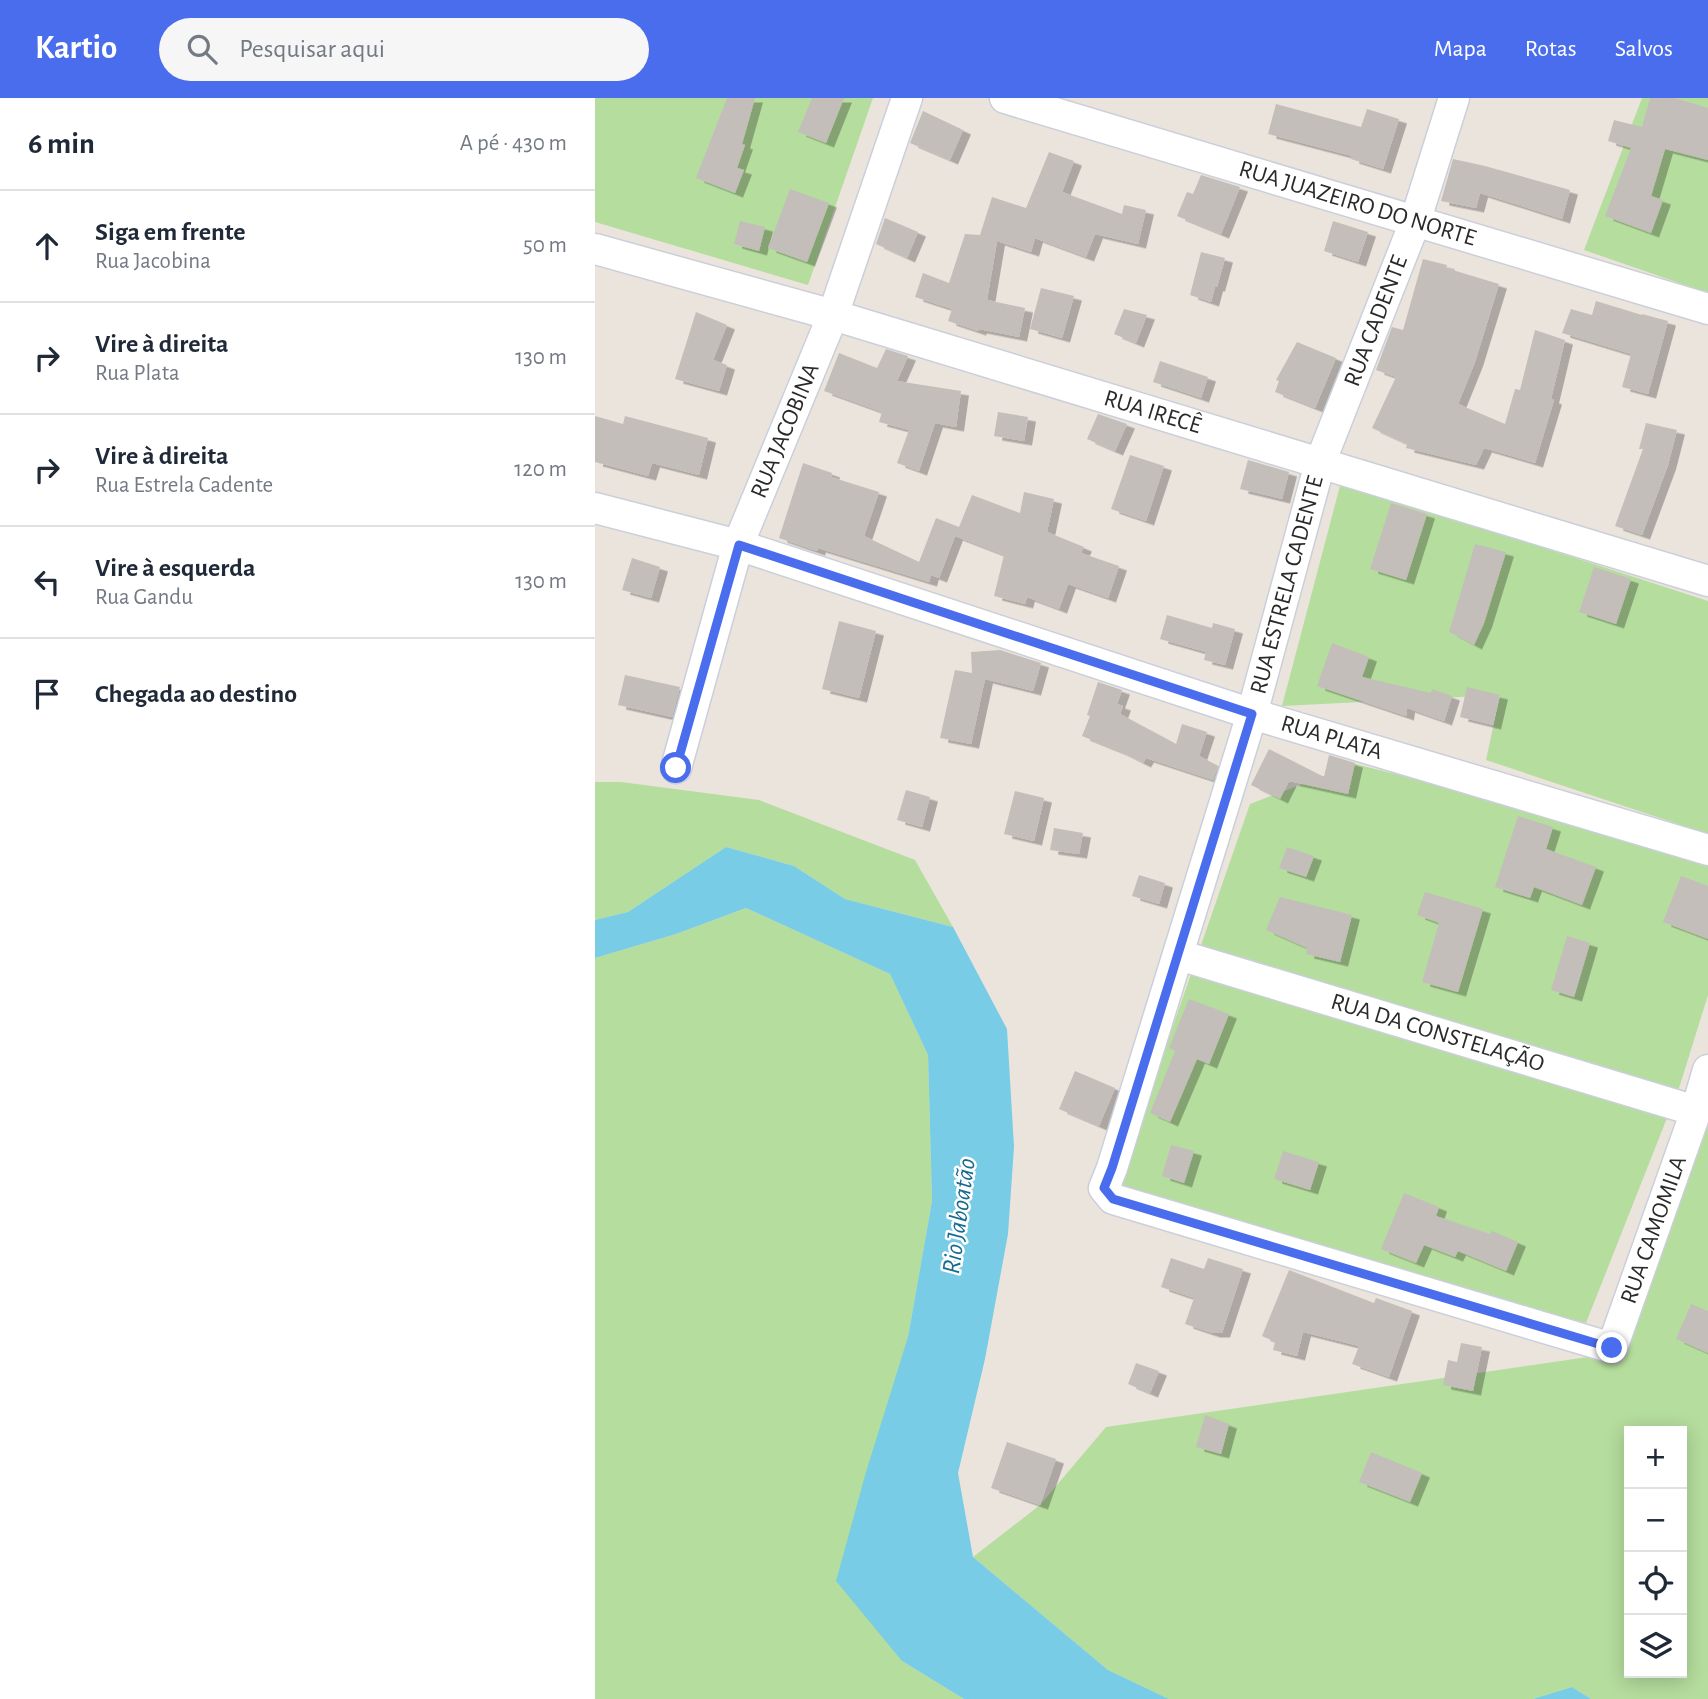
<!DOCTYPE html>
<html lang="pt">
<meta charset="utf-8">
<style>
body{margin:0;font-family:"Alegreya Sans",sans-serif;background:#f6f6f7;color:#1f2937}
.controls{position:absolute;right:21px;bottom:21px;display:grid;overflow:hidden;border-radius:0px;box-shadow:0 4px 18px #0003}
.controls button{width:63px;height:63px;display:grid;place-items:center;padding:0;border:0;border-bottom:2px solid #e0e1e3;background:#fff;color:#1f2937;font:35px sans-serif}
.stop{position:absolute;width:21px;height:21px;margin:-16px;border:5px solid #496dec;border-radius:50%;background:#fff}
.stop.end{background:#496dec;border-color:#fff;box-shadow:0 2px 7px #0008}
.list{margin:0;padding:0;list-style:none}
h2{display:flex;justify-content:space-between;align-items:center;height:91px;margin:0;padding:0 28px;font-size:30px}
h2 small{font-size:23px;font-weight:400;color:#747a83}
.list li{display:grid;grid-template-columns:46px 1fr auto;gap:21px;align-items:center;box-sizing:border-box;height:112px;padding:0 28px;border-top:2px solid #e0e1e3}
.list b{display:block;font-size:26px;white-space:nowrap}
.list p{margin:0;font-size:23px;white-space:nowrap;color:#747a83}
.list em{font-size:23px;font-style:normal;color:#747a83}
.icon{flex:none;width:38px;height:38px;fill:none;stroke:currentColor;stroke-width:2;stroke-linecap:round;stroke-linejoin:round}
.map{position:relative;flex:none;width:1113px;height:1601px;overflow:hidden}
header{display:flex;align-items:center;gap:42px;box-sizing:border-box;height:98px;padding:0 35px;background:#496dec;color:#fff}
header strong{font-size:33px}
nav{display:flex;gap:38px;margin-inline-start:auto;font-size:24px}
.search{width:490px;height:63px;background:#f6f6f7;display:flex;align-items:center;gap:18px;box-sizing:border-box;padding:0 24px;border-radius:38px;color:#747a83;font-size:26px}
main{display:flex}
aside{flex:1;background:#fff}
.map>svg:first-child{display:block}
</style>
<header>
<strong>Kartio</strong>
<div class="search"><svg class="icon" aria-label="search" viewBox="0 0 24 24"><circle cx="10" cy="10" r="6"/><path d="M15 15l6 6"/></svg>Pesquisar aqui</div>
<nav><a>Mapa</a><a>Rotas</a><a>Salvos</a></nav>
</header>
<main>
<aside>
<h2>6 min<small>A pé · 430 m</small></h2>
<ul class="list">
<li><svg class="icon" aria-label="ahead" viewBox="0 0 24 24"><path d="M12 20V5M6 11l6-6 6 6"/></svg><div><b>Siga em frente</b><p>Rua Jacobina</p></div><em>50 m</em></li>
<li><svg class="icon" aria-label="right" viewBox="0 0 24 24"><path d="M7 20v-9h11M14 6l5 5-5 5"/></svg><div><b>Vire à direita</b><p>Rua Plata</p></div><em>130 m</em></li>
<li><svg class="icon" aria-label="right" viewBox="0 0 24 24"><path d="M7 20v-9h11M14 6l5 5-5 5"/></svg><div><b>Vire à direita</b><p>Rua Estrela Cadente</p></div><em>120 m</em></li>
<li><svg class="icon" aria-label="left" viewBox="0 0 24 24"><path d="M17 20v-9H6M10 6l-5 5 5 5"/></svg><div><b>Vire à esquerda</b><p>Rua Gandu</p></div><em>130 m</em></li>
<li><svg class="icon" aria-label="arrive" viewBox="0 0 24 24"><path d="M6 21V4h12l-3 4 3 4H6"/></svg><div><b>Chegada ao destino</b></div></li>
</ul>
</aside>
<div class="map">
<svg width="1113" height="1601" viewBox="0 0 1113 1601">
<defs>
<filter id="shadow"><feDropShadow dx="8" dy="4.5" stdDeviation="0" flood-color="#0004"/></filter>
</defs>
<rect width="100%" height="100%" fill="#ebe4dd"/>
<!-- green -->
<path fill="#b5dd9d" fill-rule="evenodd" d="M0,0H278L213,187L0,124Z
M1047,0H1113V195L989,152Z
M746,384L1113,503V736L891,662L905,597L687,608Z
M760,666L1113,754V897L1085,987L991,1225L518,1101L655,706Z
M0,684H26L164,702L320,762L358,829L250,801L199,768L131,749L33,814L0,822Z
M151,810L295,876L333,957L337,1103L313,1239L307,1563L369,1601H0V860L81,836Z
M1113,983V1601H996L977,1589L938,1601H574L513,1572L378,1459L445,1407L511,1329L1000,1258ZM1034,1333H1087V1575H1034Z"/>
<!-- water -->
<path fill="#78cce5" d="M131,749L199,768L250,801L358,829L412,931L419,1049L413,1136L390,1261L363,1375L378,1459L513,1572L574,1601H369L307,1563L241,1483L271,1374L313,1239L337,1103L333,957L295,876L151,810L81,836L0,860V822L33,814Z
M977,1589L996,1601H938Z"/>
<!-- building -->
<path fill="#c3beb9" filter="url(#shadow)" d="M132,0H160L147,46L150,47L142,70L149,72L140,95L101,80Z
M217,0H249L231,45L203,34Z
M1055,0H1080L1113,10V62L1070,51L1056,98L1068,102L1056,135L1010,118L1036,50L1013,43L1019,22L1047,29Z
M681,6L766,29L772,11L804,21L788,71L756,61L757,58L673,36Z
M328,13L368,32L355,62L315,45Z
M454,54L479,63L467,94L527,116L529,107L551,112L543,146L500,136L491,159L440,140L436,154L402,143L392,202L430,210L424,239L384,231L383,233L353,223L357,211L320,199L328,175L354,185L370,136L385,137L397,99L431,110Z
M858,61L890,68L975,92L967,121L885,95L881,110L846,103Z
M606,77L645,89L626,136L582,118L592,94L598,96Z
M195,91L234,105L212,164L173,150Z
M290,120L323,134L312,160L281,146Z
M145,123L170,129L164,153L139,146Z
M738,123L773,134L763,164L729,153Z
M606,154L630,160L622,189H620L616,204L595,197Z
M828,161L852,167L851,170L904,186L880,264L863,306L910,326L920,291L925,292L940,232L970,242L956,301L959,302L940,365L889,350L881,367L811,350L812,346L777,330L801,279L781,272L797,229L808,232Z
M446,190L479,198L467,240L435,231Z
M1001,203L1047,217V216L1073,223L1053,296L1027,289L1036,256L967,235L976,211L997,217Z
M529,211L552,217L541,245L519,236Z
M101,214L132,227L118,262L132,267L124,293L80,281Z
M702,244L741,260L720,310L680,294L684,283L681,282Z
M291,251L313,258L302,283L366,293L361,329L340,325L324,373L302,365L314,332L284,324L287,314L229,293L244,255L282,270Z
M565,263L613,279L606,300L558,284Z
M403,314L433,319L429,343L399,338Z
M503,316L532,326L520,353L492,341Z
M0,318L28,326L30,318L113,340L104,377L57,365L53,378L0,364Z
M1051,325L1082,332L1073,367L1047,437L1020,428L1048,351H1044Z
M535,357L569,368L551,423L516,411Z
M653,362L694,374L687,401L645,391Z
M208,365L237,375L236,379L284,394L269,438L324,464L341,420L364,429L377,397L425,415L429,394L459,401L452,434L489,449L486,455L524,468L513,500L473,486L464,511L432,499L430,506L399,498L409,457L360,438L344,480L336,477L334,484L223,450L222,453L184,440Z
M796,405L832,416L811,482L775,471Z
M880,446L911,454L889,525L879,547L854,534Z
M37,460L65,469L56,500L27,492Z
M999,469L1036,481L1021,526L984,514Z
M572,517L617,530L618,525L640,531L630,567L609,562L611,554L565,541Z
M244,523L281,533L264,600L227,591Z
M737,545L774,559L767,579L836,595L837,591L857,598L849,623L812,610L811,618L722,588Z
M405,552L446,565L438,593L390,581L376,646L345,640L360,572L377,575L376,554Z
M30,577L85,589L77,619L23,607Z
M503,584L527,592L522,606L528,608L525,616L581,646L587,626L612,634L604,658L623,668L618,682L551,660L548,665L524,653L487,638L495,618L492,617Z
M872,589L905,597L898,627L865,619Z
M674,651L729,679L734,657L760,665L753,696L694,683L685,701L656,687Z
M311,692L335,699L327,729L302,722Z
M420,693L449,700L439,743L409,736Z
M923,718L958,729L951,751L1001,769L987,807L939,789L935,800L900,789Z
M459,730L488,735L484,756L455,752Z
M692,749L719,758L711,779L684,770Z
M544,777L570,785L564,806L537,798Z
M1086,778L1113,788V841L1068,824Z
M830,794L888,811L863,894L827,884L844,825L822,817Z
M685,799L757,817L745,864L711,856L712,850L671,832Z
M972,838L995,845L979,899L956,892Z
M594,901L634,916L614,966L602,961L575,1024L555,1015L580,953L574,950Z
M480,973L520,990L504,1028L464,1011Z
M576,1047L599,1053L589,1085L567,1078Z
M688,1053L724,1064L715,1092L679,1081Z
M809,1095L844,1109L841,1118L895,1136L897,1133L923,1144L911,1173L863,1153L860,1159L829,1147L821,1165L786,1151Z
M576,1160L609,1171L613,1160L648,1171L627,1235H617L590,1226L599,1200L566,1189Z
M694,1172L779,1205L781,1200L817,1213L794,1279L757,1266L764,1248L708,1234L702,1258L678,1252L680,1244L667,1238Z
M1096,1206L1113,1213V1255L1081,1241Z
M866,1245L887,1249L878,1293L848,1287L853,1262L862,1264Z
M541,1265L564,1273L555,1295L533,1286Z
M610,1317L634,1326L626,1356L601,1349Z
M412,1344L461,1361L445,1407L396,1390Z
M776,1354L827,1375L815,1404L764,1384Z"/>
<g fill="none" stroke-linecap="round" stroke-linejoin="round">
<defs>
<g id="minor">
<path id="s1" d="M410,0L1113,211"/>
<path id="s2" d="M859,0L820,124L725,365L657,616L517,1070L509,1090L518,1101L1017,1250L1101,1013L1113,972"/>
<path id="s3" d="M0,151L238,217L1113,483"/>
<path id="s4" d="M0,410L143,447L657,616L1113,752"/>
<path id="s5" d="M81,670L143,447L238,217L312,0"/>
<path id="s6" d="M584,857L1101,1013"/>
</g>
</defs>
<!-- minor casing -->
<use href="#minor" stroke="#cbcfda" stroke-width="33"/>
<!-- minor -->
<use href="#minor" stroke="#fff" stroke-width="30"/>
</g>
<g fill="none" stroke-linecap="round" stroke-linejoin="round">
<!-- route -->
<path stroke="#496dec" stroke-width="9" d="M81,670L144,447L657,616L517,1070L509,1090L518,1101L1017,1250"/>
</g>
<g text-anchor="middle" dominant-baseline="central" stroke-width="5" stroke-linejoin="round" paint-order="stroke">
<!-- street labels -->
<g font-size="24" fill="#2a2a2a" stroke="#fff">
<text stroke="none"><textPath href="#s1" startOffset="368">RUA JUAZEIRO DO NORTE</textPath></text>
<text transform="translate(781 223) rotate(-69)">RUA CADENTE</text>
<text stroke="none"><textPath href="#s3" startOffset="581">RUA IRECÊ</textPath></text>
<text stroke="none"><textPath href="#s5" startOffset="355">RUA JACOBINA</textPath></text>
<text transform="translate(692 487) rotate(-75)">RUA ESTRELA CADENTE</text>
<text stroke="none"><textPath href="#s4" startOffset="772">RUA PLATA</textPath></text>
<text stroke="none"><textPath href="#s6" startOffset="270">RUA DA CONSTELAÇÃO</textPath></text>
<text stroke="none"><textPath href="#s2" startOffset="1806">RUA CAMOMILA</textPath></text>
</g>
<!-- water labels -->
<g font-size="26" font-style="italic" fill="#186b90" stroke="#fff">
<text transform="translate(364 1118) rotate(-82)">Rio Jaboatão</text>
</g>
</g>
</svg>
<div class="controls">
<button>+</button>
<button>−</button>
<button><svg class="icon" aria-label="locate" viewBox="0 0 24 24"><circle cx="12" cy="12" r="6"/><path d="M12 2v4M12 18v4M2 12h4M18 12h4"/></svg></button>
<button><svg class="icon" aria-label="layers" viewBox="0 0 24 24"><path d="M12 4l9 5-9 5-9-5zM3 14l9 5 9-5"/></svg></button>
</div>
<div class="stop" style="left:81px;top:670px"></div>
<div class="stop end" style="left:1017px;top:1250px"></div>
</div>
</main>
